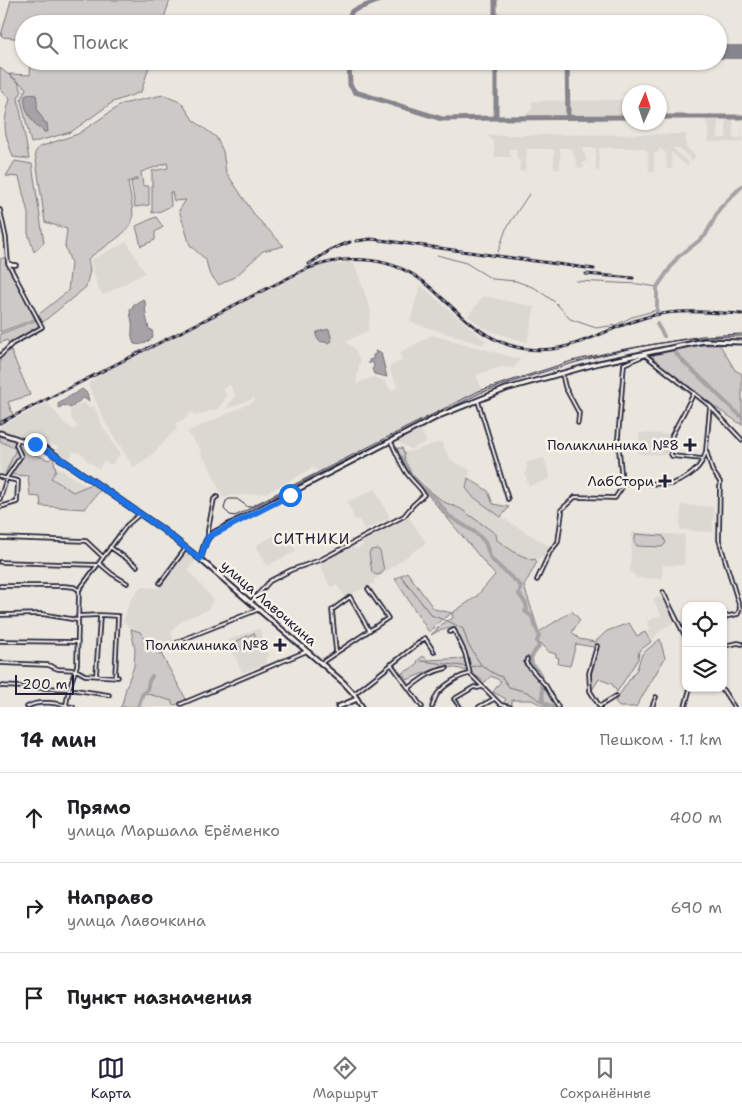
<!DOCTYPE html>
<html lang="ru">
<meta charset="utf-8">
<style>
body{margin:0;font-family:"Shantell Sans",sans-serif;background:#f2f2f2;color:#202124}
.controls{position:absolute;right:15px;bottom:15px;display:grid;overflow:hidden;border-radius:10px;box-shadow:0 1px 4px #0004}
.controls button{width:45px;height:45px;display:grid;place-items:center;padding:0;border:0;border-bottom:1px solid #e0e0e0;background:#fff;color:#202124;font:25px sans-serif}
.compass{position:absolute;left:622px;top:85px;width:45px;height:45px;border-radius:50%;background:#fff;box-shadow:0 1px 4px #0004;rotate:3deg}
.scale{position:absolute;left:15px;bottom:12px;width:59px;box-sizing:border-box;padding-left:5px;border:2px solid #22223b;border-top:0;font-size:14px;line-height:18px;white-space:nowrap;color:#22223b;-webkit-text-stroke:4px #f7f3e8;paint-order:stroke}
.stop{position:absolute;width:15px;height:15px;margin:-11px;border:4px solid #1a73e8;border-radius:50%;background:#fff}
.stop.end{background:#1a73e8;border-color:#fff;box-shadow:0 1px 5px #0008}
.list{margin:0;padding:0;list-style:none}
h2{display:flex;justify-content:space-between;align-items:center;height:65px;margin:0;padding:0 20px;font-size:21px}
h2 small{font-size:16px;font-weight:400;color:#757577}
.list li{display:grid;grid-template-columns:32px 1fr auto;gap:15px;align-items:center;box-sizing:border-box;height:90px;padding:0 20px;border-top:1px solid #e0e0e0}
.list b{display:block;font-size:19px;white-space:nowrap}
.list p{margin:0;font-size:16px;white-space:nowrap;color:#757577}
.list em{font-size:16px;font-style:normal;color:#757577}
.icon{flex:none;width:28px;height:28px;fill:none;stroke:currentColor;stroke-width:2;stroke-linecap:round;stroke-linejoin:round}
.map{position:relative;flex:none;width:742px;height:707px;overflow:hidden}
.search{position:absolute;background:#fff;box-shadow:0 1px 4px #0004;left:15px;right:15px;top:15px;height:55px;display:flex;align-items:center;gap:12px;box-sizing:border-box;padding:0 18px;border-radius:28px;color:#757577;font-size:19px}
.sheet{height:335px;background:#fff}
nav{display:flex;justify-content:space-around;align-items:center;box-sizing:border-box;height:70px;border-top:1px solid #e0e0e0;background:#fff;font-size:14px;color:#757577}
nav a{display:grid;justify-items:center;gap:2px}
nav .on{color:#22223b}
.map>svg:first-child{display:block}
</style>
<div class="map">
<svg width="742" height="707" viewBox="0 0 742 707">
<rect width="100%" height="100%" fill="#eae6de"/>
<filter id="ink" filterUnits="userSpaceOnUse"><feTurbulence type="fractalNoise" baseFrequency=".02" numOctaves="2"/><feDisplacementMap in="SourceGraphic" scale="10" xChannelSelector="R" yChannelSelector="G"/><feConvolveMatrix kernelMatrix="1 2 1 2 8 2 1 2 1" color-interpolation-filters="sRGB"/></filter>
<g filter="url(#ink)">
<!-- built -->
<path fill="#dbd8d2" d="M629,100V115L524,116L532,109V101Z
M703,119H718V138H726V119H733V138H741L742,119V142H708L709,126Z
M686,134V147L696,156L692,161L679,148H672L689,163L687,166L671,152L672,169H667L666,153L659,148L658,152L654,153V172H649L648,152L643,148H599V171H596V148H582L587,161L582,163L584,167L579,169L571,148H560V169H554V151L551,149H527L525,171H519L520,160H517L516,149H509L511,157H494V143L488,135Z
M127,242L145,273L103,295L98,288L90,260Z
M348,261L354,264L357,271L371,311L368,330L346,342L355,349L360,361L356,384L373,377L385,381L391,391L398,387L391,373L389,367L402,360L399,353L432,335L520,359L514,368L501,367L476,375L482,389L317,472L314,467L280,486L265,493L231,496L223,498L206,459L203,460L200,449L187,432L255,401L254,398L226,409L235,396L230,385L222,389L227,396L218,409L194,416L192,412L189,414L187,417L175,424L177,428L153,454L134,468L106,424L88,384L102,373L264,291L266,292L315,267L335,262L338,265Z
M420,285L486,341L483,345L410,322Z
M483,296L535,307L527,342L496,333L480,326L468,316Z
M84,402L88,407L94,406L102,425L120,454L111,465L104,461L99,469L85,459V455L73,451L70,459L57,452L59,447L15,435L0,429V426L2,425L48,403L65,424L74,430L77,426L72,420L70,410Z
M421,429L427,442L411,449L397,442Z
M639,433L671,434L670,455L638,454Z
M0,441L16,449L5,474H0Z
M441,442L451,460L470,470L466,488L472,496L509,522L551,547L544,557L532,560L514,552L497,540L496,534L461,509L444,502L412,473L405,461L404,453Z
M544,458L550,477V479L529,486L525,474L527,468L526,463Z
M56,466L86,486L73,492L51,478L56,471Z
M375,489L390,518L364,530L359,519L355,520L347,502Z
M681,505L714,507L713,532L680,530Z
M409,517L426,543L374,580L375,583L345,597L337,585L330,587L319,563L353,546L355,549L363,545L362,541Z
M285,530L296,551L267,566L256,545Z
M632,532L685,535L684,565H663L662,579L637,578L630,571Z
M185,551L196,560L188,570L213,599L208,610L183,620L177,625L171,633L174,642L154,652L140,632L131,629L123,621L130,601L140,587L158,588Z
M662,596L675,622L662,629L652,640L647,631L651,629L647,621L661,615L653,599Z
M259,628L270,656L265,658L267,663L242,673L228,640Z
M145,693L173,701L172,707H139L142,697Z"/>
<!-- green -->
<path fill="#cdc9c6" stroke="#787680" d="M11,0H170L162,24H24V39L3,37L1,35Z
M31,61H151L141,92L113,102L71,132L31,143L21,100L26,88L9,74L30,75Z
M0,68L18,82L22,91L18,98L29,159L13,157C4,131 2,126 10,99L0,89Z
M163,95L182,103L193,120L216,137L223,151L226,172L256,217L284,246L263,251L236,276L219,285L209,273L206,260L190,245L179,210L186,200L174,201L172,192H170L171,206L161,211L152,213V171L168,168L167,163L141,172L143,186H149V205L135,207L131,182L137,180V178L128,182C129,191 135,212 132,221C128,235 99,249 88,259L90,270L86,287L43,322L38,315L68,291L71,263L65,246L67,229L45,222L35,153L39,147L78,134L122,104Z
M15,161L32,164L44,243L34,252L28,233V213L19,177L6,176Z
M156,217L163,227L155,232V240L141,246L136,226Z
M7,257L6,261L19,284L18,286L35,319L0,332V259Z
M37,320L40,327L9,344L7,340L0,343V334Z
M703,345H720L735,370L742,374V425L715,407L653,359V353Z
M10,349L30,395L8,402L13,415L0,421V359L4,353Z
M0,436L35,446L29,452L49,460L53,456L56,471L51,478L73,492L94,483L101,489L85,509L41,506L40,497L30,496L28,476L5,474L16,449L0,441Z
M396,448H402L404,453L405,461L412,474L424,486L444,502L461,509L496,534L497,540L514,552L532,560L535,559L537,562L524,586L539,632L572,611L580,620L572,632L579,639L595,642L607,631L629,623L637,636L645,632L651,642L639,651L638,659L617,692L612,684L599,679L592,690L591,675L599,648L576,644L570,666L558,664L559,658L556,657V654L549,652L541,643C532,651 524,663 534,674C537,677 541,679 543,682C548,690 553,699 558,707H545L532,700H512V706L502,705L506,699L493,692L501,681L491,676L485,682C454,660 440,666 407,680L402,673L416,666L418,660L423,656L428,660L468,658L455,627L438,631L431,635L442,624L453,618L452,613L439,622L429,632L395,579L407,572L434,609L452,613L476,597L495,575L428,495L414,483L406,472Z
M468,478L488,491L493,504L509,507L501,517L472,496L466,488Z
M636,534L663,536L666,543L662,547L637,546L634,542Z
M377,549L380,551L384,570L381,574L376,575L372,572L369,553L371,550Z
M131,629L140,632L154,652L159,650L187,701L175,705L172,704V701L145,693L142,697L139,707H120L122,705L126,688L134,666L135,650Z
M254,633L258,642L241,650L237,641Z
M660,639L665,658L636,707H619L615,701L637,669L642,654Z"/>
<!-- water -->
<path fill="#a6a3a6" stroke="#716f7b" d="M30,94L36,95C38,100 36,106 38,111C40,116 43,117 44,122L47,123L48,132H44L41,128H38C31,119 23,109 25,96Z
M143,299L145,301L146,316L149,329L152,330L153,337C148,342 142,346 134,344C130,334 133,331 132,322C131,317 130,314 130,309L133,308V305Z
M329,329L332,341L329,343L319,341L316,336L317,332Z
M375,351L381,353L387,377L374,374L372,369L374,367L373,363L371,362L369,364V360L373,359V355L376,354Z
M82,389L87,393L89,401L83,398L71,408L63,405L59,409L58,404C63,400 76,393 82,389Z"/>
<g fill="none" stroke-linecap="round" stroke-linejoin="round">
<!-- stream -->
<path stroke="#716f7b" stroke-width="1" d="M498,252L506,229L529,194
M437,255L466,263L492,279L516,281L535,288L556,303L570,319L596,328L616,325L632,317L657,310
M576,281L638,284L657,287
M401,576L431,615L452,623L463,629L468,644L481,665L493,673L502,677L509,687L527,692L543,702
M421,661L471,667L480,665"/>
<!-- river -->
<path stroke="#a6a3a6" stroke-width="4" d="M657,313V287L677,258L705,236L720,208L742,186
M657,324L664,336
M673,349C680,361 691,368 701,378C715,391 727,405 742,417
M401,457L410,474L420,487L434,497L449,516L476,533L485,542L491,559L521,586L519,594L526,604L527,610L525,611L532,617L539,635L537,641L539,646L531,658L532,664L541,675L543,702L553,707
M138,707L143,693L147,690L149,681L152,676"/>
<!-- taxiway -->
<path stroke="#86848c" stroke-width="5" d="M495,0V24
M350,24V15L352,11L380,0
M349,61L350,85L355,92L442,119L496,118
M496,61V118L630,117
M567,61L568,117
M660,117H742"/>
<!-- runway -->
<path stroke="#86848c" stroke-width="14" d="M718,52H742"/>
<defs>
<path id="minor" d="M0,210L6,238L8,263L13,265H16
M645,353V355L710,406L706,450L712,470L720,482L719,540L740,608L738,614L724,617L723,628
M0,356L12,344L42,327L8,263
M562,373L565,387L579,413L578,423
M694,393L672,435L671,454L672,456L703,459
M478,401L508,499
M710,406L742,440
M0,477L18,481L17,502L0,507
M622,483L671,484C688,479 702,468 706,451
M0,499L7,477L21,456L16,445L18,440
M208,537V530L214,499L217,497
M0,538L86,541L103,557
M110,547L137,566
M0,562L97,565
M99,563L112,574L127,583
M537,580L550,552L558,542L562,512L561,510L575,497L615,498L621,489L622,483L618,438L624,364L645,355
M160,583L186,548
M0,586H64L74,587L79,590
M663,592L686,638
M251,602L270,581L291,570L320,560L404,516L413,505L424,495C421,487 411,481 406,472C400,463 396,452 391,442
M0,615L42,614L77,620
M78,616L100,615L118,616L115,677
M450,632L454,630L465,653L470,674L501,705L510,707
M0,641L78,642
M597,646L589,673L590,691L600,707
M723,646L738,643L742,644
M160,651L189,637L257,610
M336,652L332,610L350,597L369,630
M527,659L526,663L546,686L558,707
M0,663L48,665L58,669L76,670L85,675L118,677
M321,663L388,618L368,589
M391,664L422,707
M96,676L100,616
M0,686L69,689L109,695
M409,688C423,678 429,672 447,668
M720,688L723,690L734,707
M354,694L425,638L434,652
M181,704L307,651
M600,706L616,696
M27,707C39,699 60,704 73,707
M67,707L66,705L69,689L77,665L79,590L127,525L140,514
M432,707C434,702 435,696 439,692C446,684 460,675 470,674
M460,707L454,699L474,687L478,688L481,687
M479,707L494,699
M652,707L656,697
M685,707L690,688"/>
<path id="tertiary" d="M338,707L357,699"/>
<path id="secondary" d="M0,433L45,448L162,529L200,559L344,683L354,694L362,707
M200,559C204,549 204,539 213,533L441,415L506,389L599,363L704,341L742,342"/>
</defs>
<!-- minor casing -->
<use href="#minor" stroke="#22223b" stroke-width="5.5"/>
<!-- tertiary casing -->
<use href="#tertiary" stroke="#22223b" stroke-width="7"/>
<!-- secondary casing -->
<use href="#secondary" stroke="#22223b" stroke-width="7"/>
<!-- minor -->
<use href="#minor" stroke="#f7f3e8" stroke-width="2"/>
<!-- tertiary -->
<use href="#tertiary" stroke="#f7f3e8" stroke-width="3"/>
<!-- secondary -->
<use href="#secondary" stroke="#f7f3e8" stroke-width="3"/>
<!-- tram -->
<path stroke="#22223b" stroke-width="1" d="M742,334L702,336L620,350L572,361L479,391L252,506L248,507L237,499H229L226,501L224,509L230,515L235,516L480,393C564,364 652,336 742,336"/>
<defs>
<path id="rail" d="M356,241L371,239L388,241L594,269
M309,264L332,249L350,242
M586,274L633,278
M147,349L306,269C348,253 395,256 430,287C455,309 476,334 509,345C567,363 602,326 655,315C683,309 714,313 742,314
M0,423L152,346"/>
</defs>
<!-- rail casing -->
<use href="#rail" stroke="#22223b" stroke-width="3"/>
<!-- rail -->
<use href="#rail" stroke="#f7f3e8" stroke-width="1" stroke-dasharray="4" stroke-linecap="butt"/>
</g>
</g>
<g fill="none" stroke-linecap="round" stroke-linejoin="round" filter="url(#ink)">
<!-- route -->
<path stroke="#1a73e8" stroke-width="6" d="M35,444L58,457L162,529L200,559L208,537L290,495"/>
</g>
<!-- markers -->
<g fill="#22223b" stroke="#f7f3e8" stroke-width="2">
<path d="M687.5 437.5h5v5h5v5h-5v5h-5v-5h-5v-5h5z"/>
<path d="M662.5 473.5h5v5h5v5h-5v5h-5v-5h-5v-5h5z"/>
<path d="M277.5 637.5h5v5h5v5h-5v5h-5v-5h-5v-5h5z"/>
</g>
<g text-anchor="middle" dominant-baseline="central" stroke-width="5" stroke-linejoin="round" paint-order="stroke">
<!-- poi labels -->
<g font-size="14" fill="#22223b" stroke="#f7f3e8" text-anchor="end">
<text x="679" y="445">Поликлинника №8</text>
<text x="654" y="481">ЛабСтори</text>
<text x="269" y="645">Поликлиника №8</text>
</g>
<!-- street labels -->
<g font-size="14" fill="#22223b" stroke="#f7f3e8">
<text transform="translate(269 603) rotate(41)">улица Лавочкина</text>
</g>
<!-- neighbourhood labels -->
<g font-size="15" letter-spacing="1" fill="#22223b" stroke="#f7f3e8">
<text x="312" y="539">СИТНИКИ</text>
</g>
</g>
</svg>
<div class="controls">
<button><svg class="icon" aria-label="locate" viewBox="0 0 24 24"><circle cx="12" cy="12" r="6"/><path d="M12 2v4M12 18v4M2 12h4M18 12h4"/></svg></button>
<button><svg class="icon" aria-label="layers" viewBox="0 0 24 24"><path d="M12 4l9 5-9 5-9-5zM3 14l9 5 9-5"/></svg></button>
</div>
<svg class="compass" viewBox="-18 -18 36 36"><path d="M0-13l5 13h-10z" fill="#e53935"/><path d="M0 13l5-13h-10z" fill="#757577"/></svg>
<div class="scale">200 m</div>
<div class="stop" style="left:290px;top:495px"></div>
<div class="stop end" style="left:35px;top:444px"></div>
<div class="search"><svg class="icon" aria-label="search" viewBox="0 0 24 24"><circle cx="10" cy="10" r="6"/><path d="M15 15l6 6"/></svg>Поиск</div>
</div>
<section class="sheet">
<h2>14 мин<small>Пешком · 1.1 km</small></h2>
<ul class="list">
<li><svg class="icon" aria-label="ahead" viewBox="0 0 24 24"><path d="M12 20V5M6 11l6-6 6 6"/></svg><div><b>Прямо</b><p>улица Маршала Ерёменко</p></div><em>400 m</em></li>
<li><svg class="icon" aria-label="right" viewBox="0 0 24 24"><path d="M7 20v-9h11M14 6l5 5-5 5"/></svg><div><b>Направо</b><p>улица Лавочкина</p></div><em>690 m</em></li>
<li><svg class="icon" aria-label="arrive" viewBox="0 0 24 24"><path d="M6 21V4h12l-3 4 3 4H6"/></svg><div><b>Пункт назначения</b></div></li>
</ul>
</section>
<nav>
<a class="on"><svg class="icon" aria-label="map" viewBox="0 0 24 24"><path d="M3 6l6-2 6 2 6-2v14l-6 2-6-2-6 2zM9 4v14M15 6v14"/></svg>Карта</a>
<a><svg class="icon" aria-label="directions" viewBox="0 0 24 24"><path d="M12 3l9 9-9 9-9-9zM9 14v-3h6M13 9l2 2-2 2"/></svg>Маршрут</a>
<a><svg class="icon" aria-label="saved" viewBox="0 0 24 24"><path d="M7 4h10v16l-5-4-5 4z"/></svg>Сохранённые</a>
</nav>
